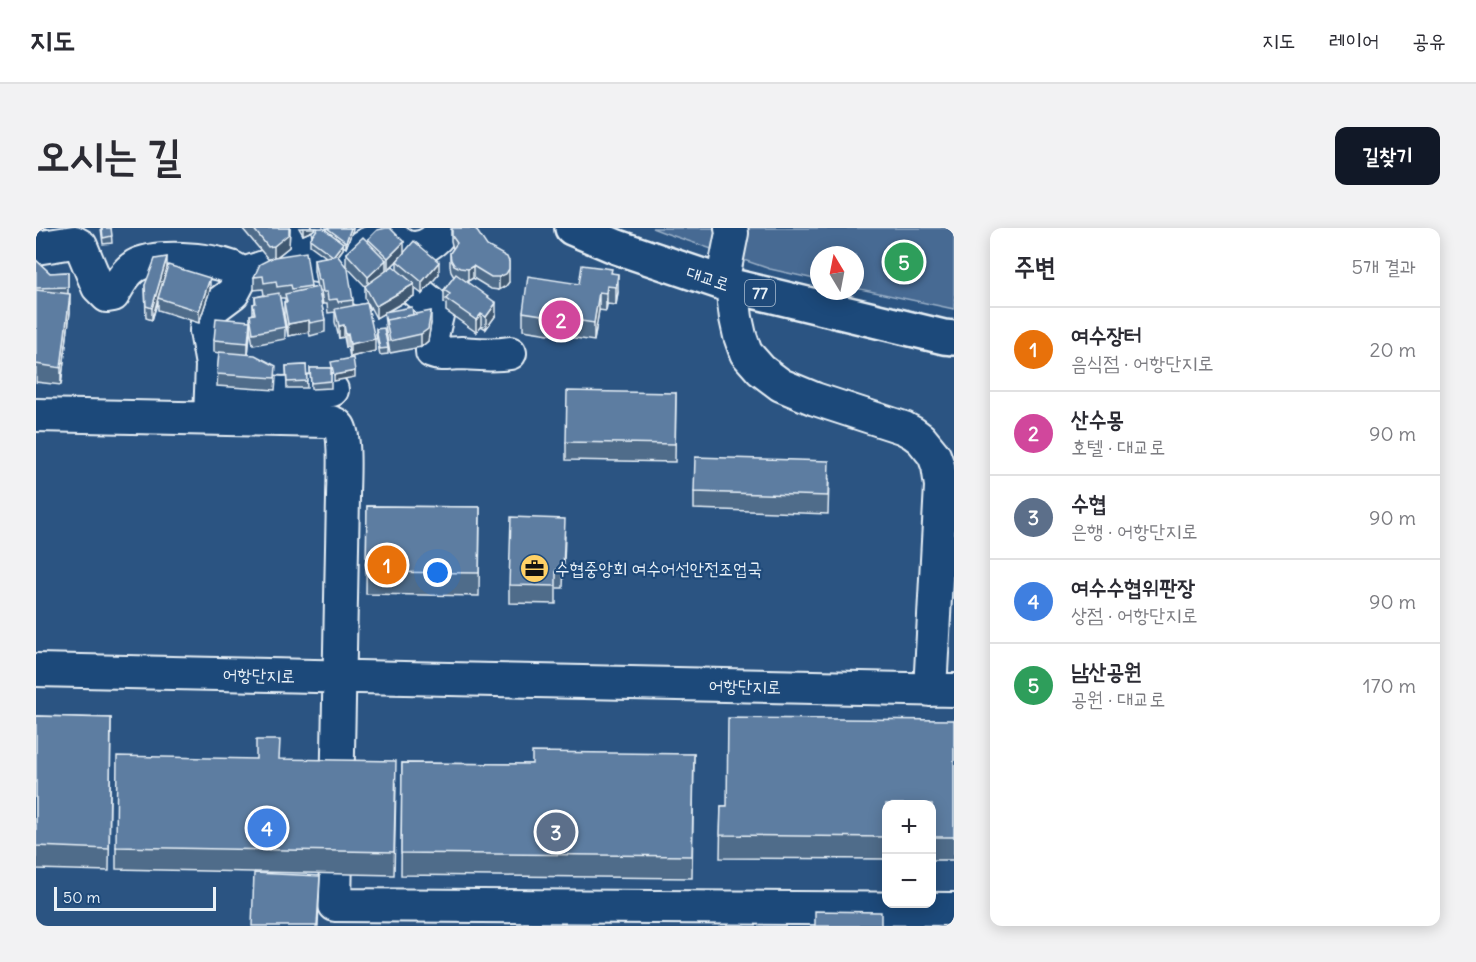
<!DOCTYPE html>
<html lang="ko">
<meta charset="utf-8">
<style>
body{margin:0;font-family:Delius,"Poor Story",sans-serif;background:#f2f2f3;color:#2b2b33}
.controls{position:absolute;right:18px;bottom:18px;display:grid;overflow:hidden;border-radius:12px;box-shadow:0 3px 15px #0003}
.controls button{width:54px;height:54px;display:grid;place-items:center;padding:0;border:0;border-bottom:2px solid #e1e1e2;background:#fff;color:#2b2b33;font:30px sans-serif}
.compass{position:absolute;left:774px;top:18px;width:54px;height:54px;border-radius:50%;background:#fff;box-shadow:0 3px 15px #0003;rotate:350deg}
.scale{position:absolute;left:18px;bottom:15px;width:162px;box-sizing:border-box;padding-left:6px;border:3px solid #e8f1f8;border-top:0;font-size:16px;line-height:21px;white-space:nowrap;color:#e8f1f8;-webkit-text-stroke:4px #1f4a7a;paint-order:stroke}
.you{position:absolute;left:402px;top:345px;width:21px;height:21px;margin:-15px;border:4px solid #fff;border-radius:50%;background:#1a73e8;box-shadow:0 0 0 9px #1a73e833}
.badge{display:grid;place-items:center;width:39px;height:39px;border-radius:50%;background:#111827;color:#fff;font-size:20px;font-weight:700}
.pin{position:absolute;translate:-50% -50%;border:3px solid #fff;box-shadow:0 2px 6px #0006}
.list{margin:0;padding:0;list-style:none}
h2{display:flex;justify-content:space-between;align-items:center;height:78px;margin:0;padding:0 24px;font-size:26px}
h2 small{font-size:20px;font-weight:400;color:#7c7c81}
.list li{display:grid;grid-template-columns:39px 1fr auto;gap:18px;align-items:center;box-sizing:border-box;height:84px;padding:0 24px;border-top:2px solid #e1e1e2}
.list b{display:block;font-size:22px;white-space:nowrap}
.list p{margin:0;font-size:20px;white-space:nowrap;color:#7c7c81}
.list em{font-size:20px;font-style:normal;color:#7c7c81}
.map{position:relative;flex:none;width:918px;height:698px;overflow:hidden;border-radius:12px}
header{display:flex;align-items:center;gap:36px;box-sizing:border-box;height:84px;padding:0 30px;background:#fff;border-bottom:2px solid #e1e1e2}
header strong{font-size:28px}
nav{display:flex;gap:33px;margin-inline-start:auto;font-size:21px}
.intro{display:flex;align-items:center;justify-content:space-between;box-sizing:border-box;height:144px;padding:0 36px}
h1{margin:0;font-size:42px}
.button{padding:15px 27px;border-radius:12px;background:#111827;color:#fff;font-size:21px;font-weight:700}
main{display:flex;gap:36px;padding:0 36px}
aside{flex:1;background:#fff;border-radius:12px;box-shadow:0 3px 15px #0003}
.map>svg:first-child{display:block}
</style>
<header>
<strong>지도</strong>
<nav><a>지도</a><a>레이어</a><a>공유</a></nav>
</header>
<div class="intro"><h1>오시는 길</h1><a class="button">길찾기</a></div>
<main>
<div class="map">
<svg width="918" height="698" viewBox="0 0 918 698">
<rect width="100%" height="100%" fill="#2b5482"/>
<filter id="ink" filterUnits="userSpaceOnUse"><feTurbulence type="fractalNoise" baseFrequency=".0167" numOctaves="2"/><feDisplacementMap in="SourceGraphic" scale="12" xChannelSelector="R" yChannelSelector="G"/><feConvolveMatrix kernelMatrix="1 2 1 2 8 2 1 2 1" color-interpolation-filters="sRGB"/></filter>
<g filter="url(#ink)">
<!-- green -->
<path fill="#476b93" stroke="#98aec6" stroke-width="1.5" d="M616,0H918V81L819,60V27H783V52L734,41L629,5Z"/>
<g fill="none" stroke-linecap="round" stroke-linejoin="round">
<defs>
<path id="minor" d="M0,20L38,14L45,18L62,59L71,68L77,67C83,57 88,45 99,38C120,26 172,31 195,39C199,41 203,43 207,46L243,34L267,30L280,38H305C319,20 331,14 354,8C359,12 365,17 371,19C387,23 400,13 408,0
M251,32L260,18L258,0
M305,38L322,59L330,64L338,61L355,48L364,50L395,75L401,87L396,108V124C405,128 415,125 425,125C442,126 456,128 474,125
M686,55L696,5L695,0
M696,58L700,90L704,108L710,125L725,142L745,157L779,171L868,200L877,205L885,211L898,227L902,238L905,258L894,462
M176,158L196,162L247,165V192
M247,165L296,162
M0,187L290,193C295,194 300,195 303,199C310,210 307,254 307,269L299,677L918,681
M174,190L176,137L170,103L171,94L173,85L177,80L197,65L207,46
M0,442L918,462"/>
<path id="major" d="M536,0L581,19L696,58L908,109L918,110"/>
</defs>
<!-- minor casing -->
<use href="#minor" stroke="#e8f1f8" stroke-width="36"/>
<!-- major casing -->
<use href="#major" stroke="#e8f1f8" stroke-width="38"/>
<!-- minor -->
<use href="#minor" stroke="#1f4a7a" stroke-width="32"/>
<!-- major -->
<use href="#major" stroke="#1f4a7a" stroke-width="33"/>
</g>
<!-- wall -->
<path fill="#506c8a" stroke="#e8f1f8" stroke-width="1.5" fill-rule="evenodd" d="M0,0H14L0,3Z
M65,0H75L76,15L67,16Z
M206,0H254L253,19L241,29L275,58V61L281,60L278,43V31L290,29L274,17V11L290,3V0H317L310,20L307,18V21L302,28L317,72V78L331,75L329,70V58L310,38V25L332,14V11L368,25L403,46L386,66L378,60V68L351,84L377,87L395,95L392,113L385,119L354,125L350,104L348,85L340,90L332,75L339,123L314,129L312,119H310L308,109L303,110L299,94V84L292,85L291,76H287L285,64H283L289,92V104L274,108L273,104L252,108L248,87V74H249V70H244L249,99V111L217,117L214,99V87L217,86V76H219V69L228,67L227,61L218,62V49L234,31H232ZM361,33V41H353Z
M263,0H280L276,3L267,7Z
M415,1L473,54L470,58L463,62L455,61L437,50L432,53H429L460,87L450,101L445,98L440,104L410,83V76L408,75V62L418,49L415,44L414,37V25L417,21L415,13Z
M0,32L14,45L32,44V66L34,84L25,157L0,154Z
M131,39L174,62L163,95L122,82V73L116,92L110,90L109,57Z
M576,45L582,64L580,77L571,76L570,83L563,82L558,113L487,102V84L543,56Z
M340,101L352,120V126L344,127L340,107Z
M214,105L212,127L240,150L239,162L181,158L183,125L178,124V112Z
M270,137L271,160H251L250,138Z
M274,140H295V160L275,161Z
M640,165L639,234L530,232V214Z
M793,251L792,286L658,281V264Z
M331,278L444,279L443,368L330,366Z
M529,309L527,360H520V376L473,375V357Z
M0,488L75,490L73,643L0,641Z
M918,492V632H896V576H850V631L684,630L685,578H691Z
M658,526L656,650L365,647L366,535L496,536Z
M220,531L360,555L358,647L80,641V619Z"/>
<!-- shaded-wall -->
<path fill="#415871" stroke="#e8f1f8" stroke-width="1.5" d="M254,0L253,19L238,31V18Z
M267,0H280L276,3L267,7Z
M315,0H317V1L310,20V14Z
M368,14V26L352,42V30Z
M307,15V21L297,34V28Z
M131,29V41L122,70L116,92V80Z
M350,32V44L332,61V49Z
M403,34V46L386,66V54Z
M473,34V54L470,58L463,62V49Z
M437,38V50L432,53V41Z
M582,46V64L580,77V59Z
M174,50V62L163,95V83Z
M378,56V68L340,90V78Z
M571,58V76L570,83V65Z
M563,64V82L558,113V95Z
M34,66V84L25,157V140Z
M460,75V87L450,101V89Z
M395,83V95L392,113L385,119V106Z
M445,86V98L440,104V92Z
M273,92V104L252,108V96Z
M214,93V105L212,127V115Z
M308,97V109L303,110V98Z
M312,106V119H310V107Z
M339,111V123L314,129V116Z
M319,143V149L298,153V147Z
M284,648L282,698H281Z"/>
<!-- building -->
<path fill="#5d7da1" stroke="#e8f1f8" stroke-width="1.5" d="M66,0H75L76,8L67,10Z
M217,0H253V6L238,18L232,19Z
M282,0H287L307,15L297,28L274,11Z
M291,0H315L310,14Z
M350,0H354L368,14L352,30L332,11L341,2Z
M416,0H439L451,18L471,29L473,34V41L470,46L463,49H455L437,38L432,41L424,40L418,37L415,32L414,25L421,15L416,8Z
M327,9L350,32L332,49L310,25Z
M378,13L403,34L386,54L361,33Z
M270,24L275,58L256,61L255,57L241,59L240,53L228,55L227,48L218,49L224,36L238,29Z
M301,27L312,41L317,72L302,74L301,71L292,72L291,64H287L285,52H282L278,31Z
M131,29L116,80L110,78L109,57L119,31Z
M0,32L14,45L32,44V59L0,60Z
M132,37L174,50L163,83L122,70Z
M546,37L576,41L575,45L582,46L580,59L571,58L570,65L563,64L558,95L487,84L492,48L543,56Z
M357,38L378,56L340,78L329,58Z
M420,46L460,75L450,89L445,86L440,92L410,71L414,66L408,62Z
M282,59L289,92L274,95L273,92L252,96L248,74H251L249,66Z
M0,62L34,66L25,140L0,136Z
M243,65L249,99L217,105L214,87L219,86L217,76L220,75L219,69Z
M331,75L339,111L314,116L312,106L310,107L308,97L303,98L299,81Z
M376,79L377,87L350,92V94L348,84Z
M395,83L392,101L385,106L354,113L350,92Z
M180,90L214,93L212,115L178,112Z
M348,100L352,120L344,121L340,101Z
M183,124L219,127L240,138L239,150L181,146Z
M317,130L319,143L298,147L295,134Z
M270,137L271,153L251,154L250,138Z
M274,140H295V153L275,155Z
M531,163L640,165L639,216L530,214Z
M659,229L793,233L792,268L658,264Z
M331,278L444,279L443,345L330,344Z
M475,289L529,291L527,342H520V358L473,357Z
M0,488L75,490L73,621L0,618Z
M692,490L918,492V609H896V576H850V609L684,607L685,578H691Z
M220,512H244L243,531L360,533L358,624L80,619L81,528L220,531Z
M496,524L658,526L656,628L365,625L366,535L496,536Z
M218,645L284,648L281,698H216Z
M779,683L845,684V698H779Z"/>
</g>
<!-- icons -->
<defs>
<symbol id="office-disc" viewBox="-11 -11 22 22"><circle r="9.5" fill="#ffd166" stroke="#1f4a7a"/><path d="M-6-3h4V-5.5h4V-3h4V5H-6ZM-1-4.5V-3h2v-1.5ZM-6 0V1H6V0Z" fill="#111"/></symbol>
</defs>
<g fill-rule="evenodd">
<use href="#office-disc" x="482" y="324" width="33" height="33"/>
</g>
<g text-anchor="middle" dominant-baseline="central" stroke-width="4.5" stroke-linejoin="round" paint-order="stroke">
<!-- shield labels -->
<rect fill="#1f4a7a" stroke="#acbfd2" stroke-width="1.5" x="709" y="52" width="30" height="26" rx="4.5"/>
<g font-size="16" font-weight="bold" fill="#e8f1f8">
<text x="724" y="65">77</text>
</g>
<!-- street labels -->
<g font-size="18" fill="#e8f1f8" stroke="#1f4a7a">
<text transform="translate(672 50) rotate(18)">대교로</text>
<text transform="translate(223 447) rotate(1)">어항단지로</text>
<text transform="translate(709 458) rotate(1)">어항단지로</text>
</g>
<!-- poi labels -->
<g font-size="18" fill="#e8f1f8" stroke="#1f4a7a" text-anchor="start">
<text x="519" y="340">수협중앙회 여수어선안전조업국</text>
</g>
</g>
</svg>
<div class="controls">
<button>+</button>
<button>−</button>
</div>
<svg class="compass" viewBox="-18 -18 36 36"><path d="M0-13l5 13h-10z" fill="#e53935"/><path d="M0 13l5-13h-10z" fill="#7c7c81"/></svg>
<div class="scale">50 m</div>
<div class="you"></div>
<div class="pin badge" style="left:351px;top:337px;background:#e8710a">1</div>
<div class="pin badge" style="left:525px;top:92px;background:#d1479c">2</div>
<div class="pin badge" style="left:520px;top:604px;background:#5c6f8a">3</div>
<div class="pin badge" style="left:231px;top:600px;background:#3f7fe0">4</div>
<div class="pin badge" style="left:868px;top:34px;background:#2e9e5b">5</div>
</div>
<aside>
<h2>주변<small>5개 결과</small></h2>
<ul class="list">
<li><span class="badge" style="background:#e8710a">1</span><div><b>여수장터</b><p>음식점 · 어항단지로</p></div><em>20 m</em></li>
<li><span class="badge" style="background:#d1479c">2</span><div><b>산수몽</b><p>호텔 · 대교로</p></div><em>90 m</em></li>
<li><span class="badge" style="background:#5c6f8a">3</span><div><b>수협</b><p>은행 · 어항단지로</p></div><em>90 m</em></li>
<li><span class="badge" style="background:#3f7fe0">4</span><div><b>여수수협위판장</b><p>상점 · 어항단지로</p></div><em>90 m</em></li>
<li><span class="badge" style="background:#2e9e5b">5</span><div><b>남산공원</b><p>공원 · 대교로</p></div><em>170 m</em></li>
</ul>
</aside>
</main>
